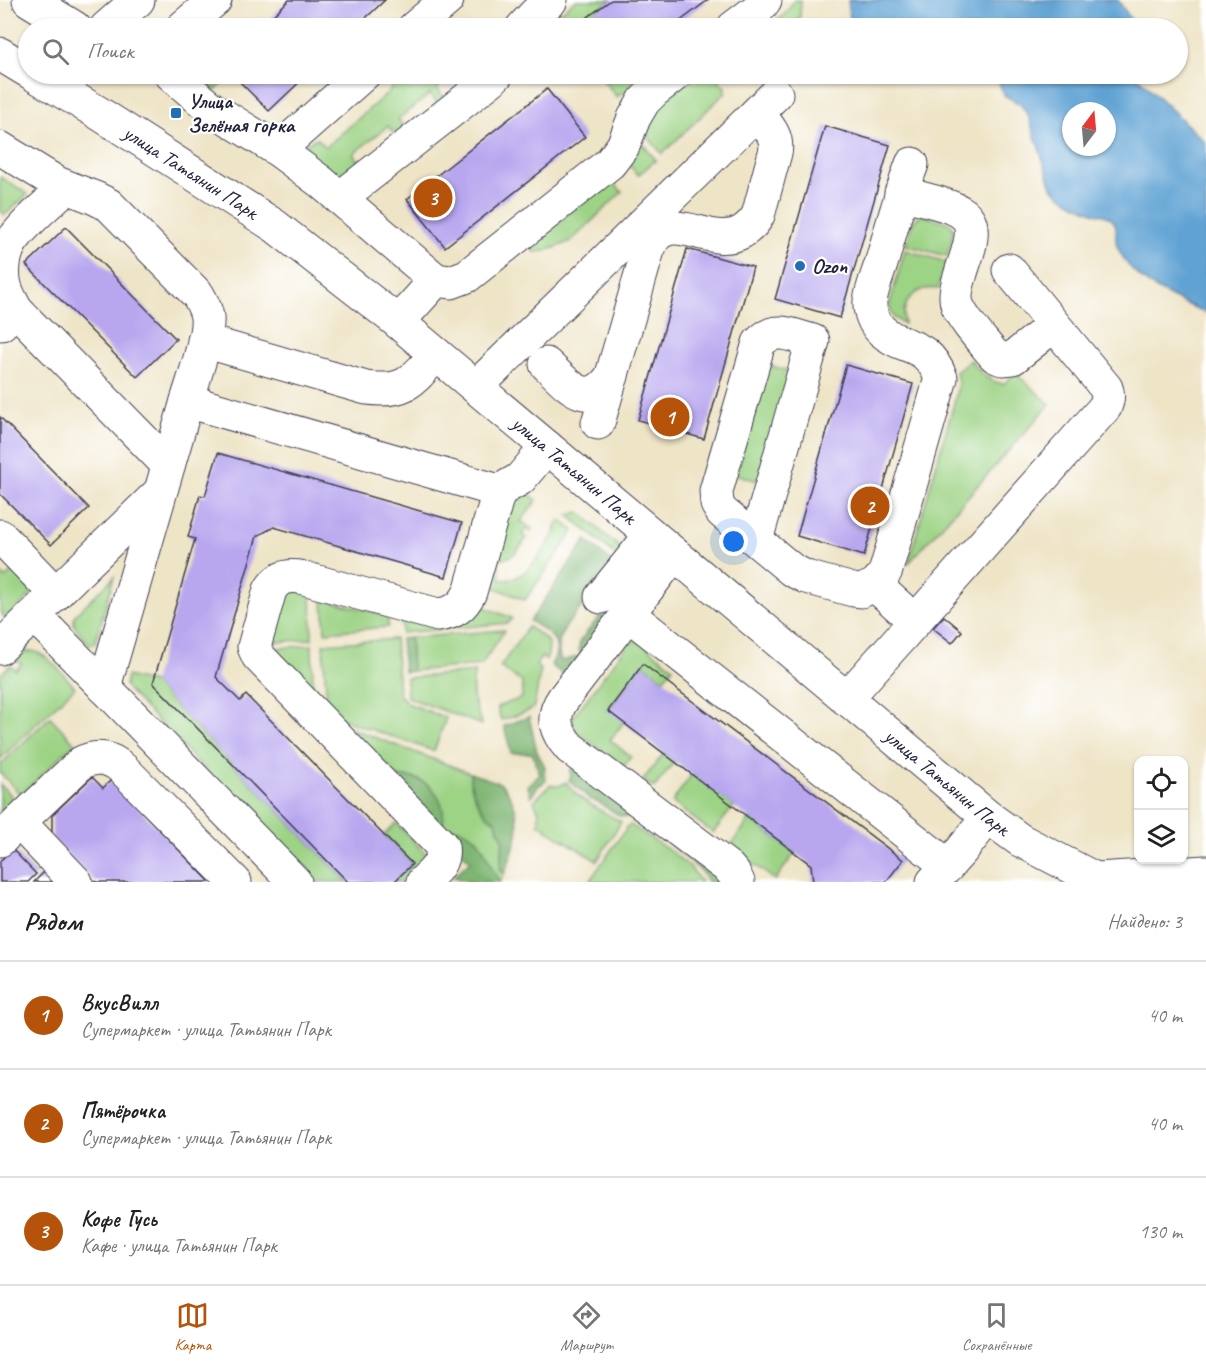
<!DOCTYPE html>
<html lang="ru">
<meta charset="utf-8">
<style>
body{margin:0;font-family:Caveat,sans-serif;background:#f2f2f2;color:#222}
.controls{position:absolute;right:18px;bottom:18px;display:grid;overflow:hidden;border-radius:12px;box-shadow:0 2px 4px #0004}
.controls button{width:54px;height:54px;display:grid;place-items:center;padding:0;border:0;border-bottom:2px solid #e0e0e0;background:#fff;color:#222;font:30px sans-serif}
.compass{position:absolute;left:1062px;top:102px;width:54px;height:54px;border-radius:50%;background:#fff;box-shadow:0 2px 4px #0004;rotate:16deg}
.you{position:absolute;left:734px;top:542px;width:21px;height:21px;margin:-15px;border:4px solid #fff;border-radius:50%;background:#1a73e8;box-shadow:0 0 0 9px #1a73e833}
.badge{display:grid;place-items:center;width:39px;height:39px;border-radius:50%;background:#b45309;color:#fff;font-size:20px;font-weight:700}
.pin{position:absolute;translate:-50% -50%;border:3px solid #fff;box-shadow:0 2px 6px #0006}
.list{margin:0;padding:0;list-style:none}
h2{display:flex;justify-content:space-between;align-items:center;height:78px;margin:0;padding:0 24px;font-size:26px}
h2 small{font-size:20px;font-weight:400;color:#767676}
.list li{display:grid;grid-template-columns:39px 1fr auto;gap:18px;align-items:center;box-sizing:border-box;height:108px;padding:0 24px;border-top:2px solid #e0e0e0}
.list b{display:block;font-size:22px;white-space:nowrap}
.list p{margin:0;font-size:20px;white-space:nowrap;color:#767676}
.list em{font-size:20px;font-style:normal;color:#767676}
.icon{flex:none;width:33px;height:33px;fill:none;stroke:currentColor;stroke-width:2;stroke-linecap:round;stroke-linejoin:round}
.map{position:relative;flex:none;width:1206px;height:882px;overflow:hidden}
.search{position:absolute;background:#fff;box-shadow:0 2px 4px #0004;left:18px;right:18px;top:18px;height:66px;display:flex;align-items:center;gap:15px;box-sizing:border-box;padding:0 21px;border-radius:33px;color:#767676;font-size:22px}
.sheet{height:402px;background:#fff}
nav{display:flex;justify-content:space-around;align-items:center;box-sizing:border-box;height:84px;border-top:2px solid #e0e0e0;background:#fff;font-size:16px;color:#767676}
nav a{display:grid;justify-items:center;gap:3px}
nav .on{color:#b45309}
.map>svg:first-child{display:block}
</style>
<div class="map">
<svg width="1206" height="882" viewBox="0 0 1206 882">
<rect width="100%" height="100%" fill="#fff"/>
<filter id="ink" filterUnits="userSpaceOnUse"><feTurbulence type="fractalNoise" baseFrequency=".0167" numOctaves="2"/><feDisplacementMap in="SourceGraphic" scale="12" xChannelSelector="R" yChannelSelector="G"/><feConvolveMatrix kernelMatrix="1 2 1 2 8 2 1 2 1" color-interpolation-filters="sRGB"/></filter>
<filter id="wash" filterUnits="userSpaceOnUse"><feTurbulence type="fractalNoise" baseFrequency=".008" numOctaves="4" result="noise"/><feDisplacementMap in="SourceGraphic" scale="24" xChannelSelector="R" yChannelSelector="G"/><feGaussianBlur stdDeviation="1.35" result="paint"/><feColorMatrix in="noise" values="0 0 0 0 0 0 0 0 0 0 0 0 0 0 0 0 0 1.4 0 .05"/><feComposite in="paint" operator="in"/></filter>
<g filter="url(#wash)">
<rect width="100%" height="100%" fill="#eee4c6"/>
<!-- green -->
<path fill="#9dd385" stroke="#607a60" stroke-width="1.5" d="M576,0H611L589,17L597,28H563L554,17Z
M794,0H801L800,18L789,28H768L787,12Z
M198,74H233L215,91Z
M385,74H455L437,88L445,99L438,104L430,94L398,119L406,129L396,136L388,126L353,154L364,169L348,182L298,148L317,138L326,147L393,88L382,76Z
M598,74H647L617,97Z
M698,74H713L725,87V93L662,154L644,132L656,106Z
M639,140L656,160L638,175L626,162Z
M0,177L28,194L5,215L0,210Z
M610,179L622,192L571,241L557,247L545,251L534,252L529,245Z
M922,215C956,225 958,220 947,256L906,245C910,234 910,220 922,215Z
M905,250L946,262L938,289C915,286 901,301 904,324L893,317L889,306Z
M971,360C980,373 988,382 1004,384L1015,373L1050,404L908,564L956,396L958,382L956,372Z
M763,364L793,372L761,482L732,473Z
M528,493L537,500L521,521L532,529L530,532L526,529L522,534L527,538C518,549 514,559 498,559L501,580C528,582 543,549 557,530L555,528L560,520L574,531L525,600L489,585L476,604L512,618L508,623L402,633L401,615L436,625L510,501Z
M579,512L625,552L623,561L568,515Z
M15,569L33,589L32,594L6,619L0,612V573L5,578Z
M114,577L95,643L90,645L74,626V616Z
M311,590L312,639L266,643L284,591Z
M323,599L388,616V627L325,632Z
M528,627C544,637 554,640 546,660L541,657L536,666L541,670C538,678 536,703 533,708C528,713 508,718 501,720L497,707L522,698V682L500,667Z
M505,630L481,665L412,671L410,638Z
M395,639L399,694L407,703L446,718L434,751L332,716L334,708L327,704L323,644Z
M634,641L640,642L673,667L664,679L643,664L608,710L624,722L610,740L631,757L623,767L577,732C573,728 572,722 573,717L628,644Z
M312,645L313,690L267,649Z
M31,651C47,652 64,676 75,687L0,759V675L10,665L16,670L21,664L16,659L22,653Z
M475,672C469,692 475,707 482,725L407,697L406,678Z
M127,676L153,683L348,882H312L128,690L125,685Z
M50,717L75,743L21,795L0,773V765Z
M350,728L470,773C469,783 476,803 483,810C486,814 492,816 495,820C498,824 500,832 504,838L500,871L505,872L500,882C481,856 487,828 445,828L441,831L432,788L424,783L414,778L396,776Z
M664,753L675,761L654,788L643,780Z
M692,774L734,806L713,833L672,802Z
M566,782C579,802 602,810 621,822L597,861L546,829V827L539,825V812L534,801L550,785L559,786Z
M0,784L20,805L0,825Z
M750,819L795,853L775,880L730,846Z
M396,823L425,853L426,856L407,882H394L412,864L384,835Z
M631,825L670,851L690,867L701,882H589L627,827Z"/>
<!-- forest -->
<path fill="#7eb572" stroke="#506c56" stroke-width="1.5" d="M586,540L615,565L582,598L586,602C571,620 552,636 561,661L581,656L579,649L580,641L601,615L611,623L567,678L551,665C566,641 548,632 530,621Z
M410,638L412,671L404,672L401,639Z
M529,717L537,752L545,767L544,773L546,781L538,786L531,797L528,786L540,774L532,753H511L504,726Z
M575,765L630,806L628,817L620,816L598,802L590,799L569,780L571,776L570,771Z
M470,773C480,777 492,779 501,784C506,787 509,795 512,800C524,828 515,846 505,872L500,871L503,838L498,830L496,821C481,815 469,788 470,773Z
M396,776C403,777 410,777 416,779C435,785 446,804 443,823L438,828Z
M634,815L729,882H707L701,871L691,862L667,842L659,838L644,827L632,820Z
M445,828C487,828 481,856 500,882H470L453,877L470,861L441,831Z"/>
<!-- water -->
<path fill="#5ea2d3" stroke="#406287" stroke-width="1.5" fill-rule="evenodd" d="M848,0H1118L1130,18L1131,28H851Z
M994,74H1136L1137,76L1206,143V313C1175,298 1138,286 1121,254C1119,250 1116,245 1116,241C1115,233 1119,227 1112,220C1107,215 1101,215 1095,213C1078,206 1065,201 1052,187L1028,115L1021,105L1004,95L998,81ZM1071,111H1107V147H1071Z"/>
<g id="blocks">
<!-- building -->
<path fill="#b8a7ef" d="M289,0H385L355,28H260Z
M611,0H708L671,28H597L588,17Z
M232,74H308L269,111Z
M547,89L585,137L445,247L407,199Z
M825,126L890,145L840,318L775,299Z
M66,227L176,339L137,377L26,265Z
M687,249L753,267L704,439L638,420Z
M846,365L913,384L864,556L797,536Z
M0,417L89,508L51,545L0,494Z
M218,453L462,523L446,577L274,527L257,536L216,677L240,701L246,695L412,864L394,882H348L153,683L195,539L188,537L200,495L205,496Z
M944,616L962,631L952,643L933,628Z
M643,664L903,860L886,882H813L811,865L608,711Z
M92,777L103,788L111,780L210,882H96L52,838V815Z
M12,849L36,874L28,882H0V861Z
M44,872L54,882H34Z"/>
</g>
</g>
<g filter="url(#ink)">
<use href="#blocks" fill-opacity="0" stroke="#413f50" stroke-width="1.5"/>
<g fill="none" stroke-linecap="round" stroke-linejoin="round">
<defs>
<g id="minor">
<path d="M29,0L75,28"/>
<path d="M106,28L138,0"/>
<path d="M182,28L215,0"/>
<path d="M414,28L447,0"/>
<path d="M522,28L535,14L551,0"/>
<path d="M733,28L758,9L765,0"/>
<path d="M0,54L28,71"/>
<path id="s1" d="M33,74L97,112L275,226L330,269L398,322L988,817L1020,840L1101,882"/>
<path d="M171,74L208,106L278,150L321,182L436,280L398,322"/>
<path d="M0,148L57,183L95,198L109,205L198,295C202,302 206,309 207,317C209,337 193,381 187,401"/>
<path d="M278,150L364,74"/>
<path d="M901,193C915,197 953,205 962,213C967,216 971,222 971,228C973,242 965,259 961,273C958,283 954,294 957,304C961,318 985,344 995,356L1002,359L1013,358L1054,325"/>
<path d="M340,198L491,80L497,74"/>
<path d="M436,280L451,282L467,276L610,163L623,146L634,118L644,101L654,91L676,74"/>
<path d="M16,310L168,465"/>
<path d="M1,324L16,310C11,300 5,291 4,280C2,265 6,247 16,236C29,219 50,202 66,187"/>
<path d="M204,341L366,388C405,393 412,382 436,354"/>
<path d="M546,364C569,385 586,411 612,376"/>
<path d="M476,387L776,94"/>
<path d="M598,423L648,250C650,246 652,241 654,238C676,211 712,249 742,232C748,228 755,222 758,215C760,210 761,203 763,197C767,182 771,167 775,153C779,136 767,125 757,113"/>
<path d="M0,536L56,594"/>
<path d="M756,540L813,341C793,336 775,325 759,343L716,491L717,504L722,512L792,570L806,577L853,590L861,591L875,585L883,576L886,570L941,378C925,339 906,352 882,331C874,324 869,311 870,301C872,288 878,274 882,261C891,229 900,196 912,164"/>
<path d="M674,554L563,699C550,718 556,732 570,748L729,868L734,874L738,882"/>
<path d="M875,585L915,621"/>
<path d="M601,597L651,535"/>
<path d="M628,614L948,866"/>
<path d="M34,615L295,882"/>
<path d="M0,648L160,492"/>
<path d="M104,687L187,401L499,491L520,479L547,447"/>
<path d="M846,699L1105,407C1108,400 1109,395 1106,388L1009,270"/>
<path d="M19,822L76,882"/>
<path d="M0,840L81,763C96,755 111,757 123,769L235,882"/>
<path d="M423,882C434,871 445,863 442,846L258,656L254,647L270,590C277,578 286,575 300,577L438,615C454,613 463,607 470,592L499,491"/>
<path d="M933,882L962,850L988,817"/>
<path d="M1095,882L1097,879L1206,872"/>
</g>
</defs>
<!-- minor casing -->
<use href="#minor" stroke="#413f50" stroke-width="35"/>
<!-- minor -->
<use href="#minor" stroke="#fff" stroke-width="33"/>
</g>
</g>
<!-- markers -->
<g fill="#1f6fb2" stroke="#fff" stroke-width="2">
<rect x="170" y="107" width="12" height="12" rx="3"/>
<circle cx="800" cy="266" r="6"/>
</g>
<g text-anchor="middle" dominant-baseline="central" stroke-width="4.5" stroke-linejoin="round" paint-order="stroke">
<!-- poi labels -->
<g font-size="21" font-weight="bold" fill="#22223b" stroke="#fff" text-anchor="start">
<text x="188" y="101">Улица<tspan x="188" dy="24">Зелёная горка</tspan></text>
<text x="812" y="266">Ozon</text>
</g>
<!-- street labels -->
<g font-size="21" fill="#22223b" stroke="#fff">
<text stroke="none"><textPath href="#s1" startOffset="186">улица Татьянин Парк</textPath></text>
<text stroke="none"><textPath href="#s1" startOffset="672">улица Татьянин Парк</textPath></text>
<text stroke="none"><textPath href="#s1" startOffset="1158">улица Татьянин Парк</textPath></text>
</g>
</g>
</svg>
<div class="controls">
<button><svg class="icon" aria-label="locate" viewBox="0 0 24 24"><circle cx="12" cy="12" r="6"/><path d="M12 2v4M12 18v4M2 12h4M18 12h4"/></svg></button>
<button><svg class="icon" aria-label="layers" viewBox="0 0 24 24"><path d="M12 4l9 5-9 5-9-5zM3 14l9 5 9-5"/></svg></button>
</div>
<svg class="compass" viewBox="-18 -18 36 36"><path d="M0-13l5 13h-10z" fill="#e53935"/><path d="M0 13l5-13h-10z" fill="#767676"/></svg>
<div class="you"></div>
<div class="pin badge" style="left:670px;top:417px">1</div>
<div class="pin badge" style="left:870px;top:506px">2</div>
<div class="pin badge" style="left:433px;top:198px">3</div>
<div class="search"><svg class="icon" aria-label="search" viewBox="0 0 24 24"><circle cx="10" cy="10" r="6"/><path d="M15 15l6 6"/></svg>Поиск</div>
</div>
<section class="sheet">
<h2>Рядом<small>Найдено: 3</small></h2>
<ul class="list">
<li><span class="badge">1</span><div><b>ВкусВилл</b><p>Супермаркет · улица Татьянин Парк</p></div><em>40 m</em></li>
<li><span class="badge">2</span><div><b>Пятёрочка</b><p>Супермаркет · улица Татьянин Парк</p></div><em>40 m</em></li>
<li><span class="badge">3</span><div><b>Кофе Гусь</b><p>Кафе · улица Татьянин Парк</p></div><em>130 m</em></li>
</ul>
</section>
<nav>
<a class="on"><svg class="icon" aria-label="map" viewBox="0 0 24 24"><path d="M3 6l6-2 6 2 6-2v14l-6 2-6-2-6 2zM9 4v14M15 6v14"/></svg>Карта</a>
<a><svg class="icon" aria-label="directions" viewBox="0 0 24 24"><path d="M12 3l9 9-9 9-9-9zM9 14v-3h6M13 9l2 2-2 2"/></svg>Маршрут</a>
<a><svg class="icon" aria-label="saved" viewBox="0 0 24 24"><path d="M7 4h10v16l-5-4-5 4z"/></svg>Сохранённые</a>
</nav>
